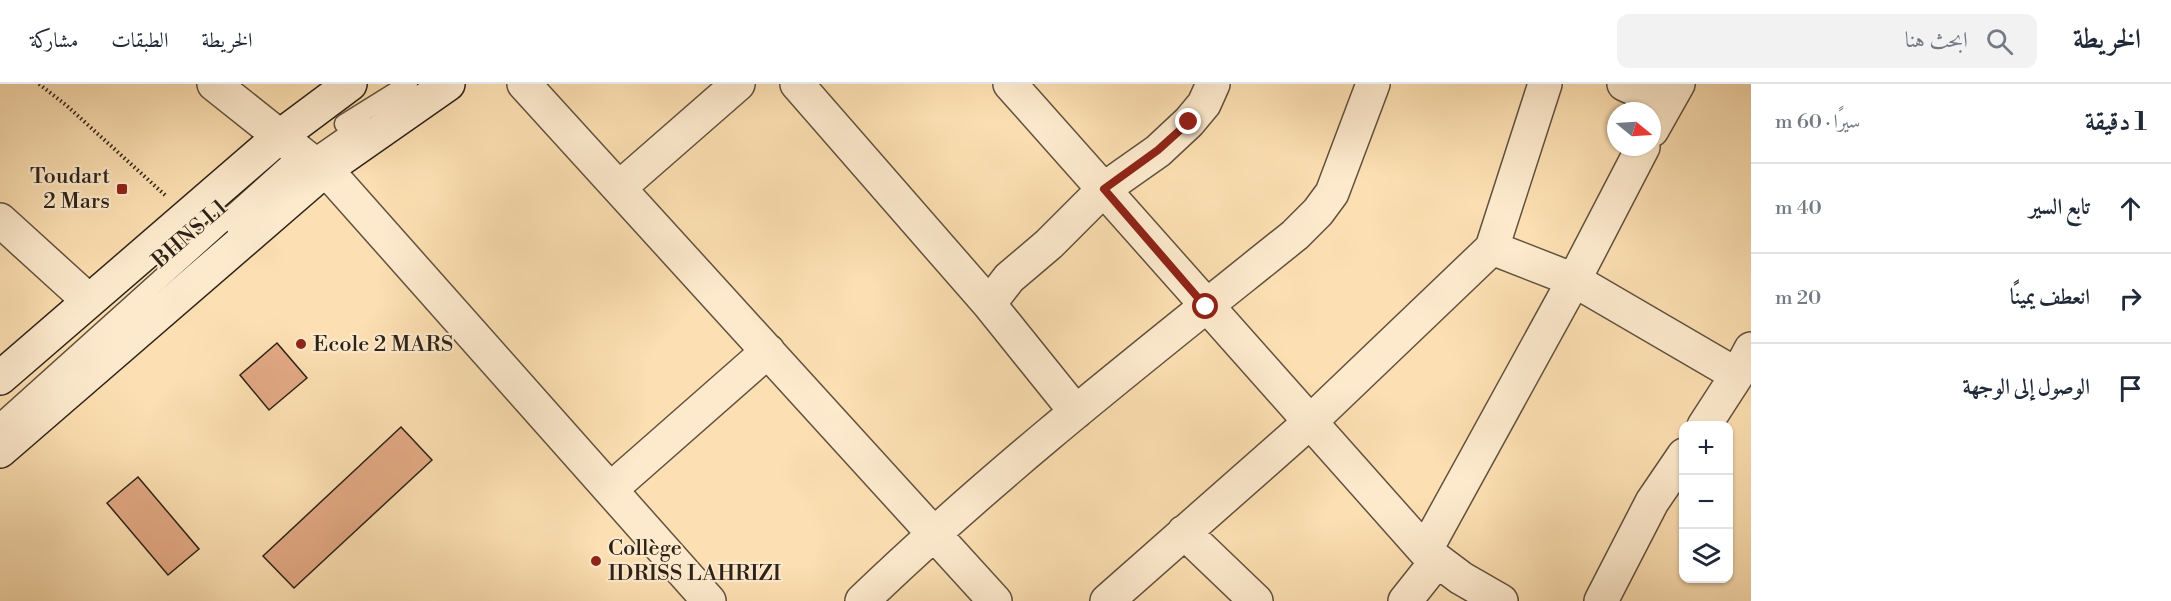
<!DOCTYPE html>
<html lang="ar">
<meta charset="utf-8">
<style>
body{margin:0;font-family:"Libre Bodoni",Amiri,serif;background:#f2f2f3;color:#1f2937;direction:rtl}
.controls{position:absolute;right:18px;bottom:18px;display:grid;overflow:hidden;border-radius:12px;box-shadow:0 2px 4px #0004}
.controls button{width:54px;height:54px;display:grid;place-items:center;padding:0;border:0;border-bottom:2px solid #e0e1e3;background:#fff;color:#1f2937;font:30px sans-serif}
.compass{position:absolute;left:1607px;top:18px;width:54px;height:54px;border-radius:50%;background:#fff;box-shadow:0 2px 4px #0004;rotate:108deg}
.stop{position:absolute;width:18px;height:18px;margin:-14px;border:4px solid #8f2418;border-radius:50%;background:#fff}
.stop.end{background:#8f2418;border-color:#fff;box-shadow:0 2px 6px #0008}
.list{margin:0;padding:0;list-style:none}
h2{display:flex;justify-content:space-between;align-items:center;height:78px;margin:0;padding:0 24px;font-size:26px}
h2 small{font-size:20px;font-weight:400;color:#747a83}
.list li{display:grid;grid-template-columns:39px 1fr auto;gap:18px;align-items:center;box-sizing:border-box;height:90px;padding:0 24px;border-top:2px solid #e0e1e3}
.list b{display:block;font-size:22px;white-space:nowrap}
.list em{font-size:20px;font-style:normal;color:#747a83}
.icon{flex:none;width:33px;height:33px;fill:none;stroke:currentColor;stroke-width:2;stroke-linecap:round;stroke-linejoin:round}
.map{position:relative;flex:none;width:1751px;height:517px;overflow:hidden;direction:ltr}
header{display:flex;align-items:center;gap:36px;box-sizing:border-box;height:84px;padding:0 30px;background:#fff;border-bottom:2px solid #e0e1e3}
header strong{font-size:28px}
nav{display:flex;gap:33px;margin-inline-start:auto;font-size:21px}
.search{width:420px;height:54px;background:#f2f2f3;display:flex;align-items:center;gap:15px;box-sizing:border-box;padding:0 21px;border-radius:12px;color:#747a83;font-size:22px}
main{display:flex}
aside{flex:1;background:#fff}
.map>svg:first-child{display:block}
</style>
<header>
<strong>الخريطة</strong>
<div class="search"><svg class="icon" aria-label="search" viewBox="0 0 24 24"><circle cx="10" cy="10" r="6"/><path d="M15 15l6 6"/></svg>ابحث هنا</div>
<nav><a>الخريطة</a><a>الطبقات</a><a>مشاركة</a></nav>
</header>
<main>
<aside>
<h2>1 دقيقة<small>سيرًا · 60 m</small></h2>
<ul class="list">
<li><svg class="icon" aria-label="ahead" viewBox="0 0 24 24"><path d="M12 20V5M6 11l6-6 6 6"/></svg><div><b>تابع السير</b></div><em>40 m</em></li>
<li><svg class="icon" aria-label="right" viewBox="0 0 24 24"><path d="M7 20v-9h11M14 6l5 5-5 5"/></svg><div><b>انعطف يمينًا</b></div><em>20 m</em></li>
<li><svg class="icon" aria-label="arrive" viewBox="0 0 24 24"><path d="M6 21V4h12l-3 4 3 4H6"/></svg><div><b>الوصول إلى الوجهة</b></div></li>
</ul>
</aside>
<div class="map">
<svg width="1751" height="517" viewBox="0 0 1751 517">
<rect width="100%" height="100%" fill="#fcdfb2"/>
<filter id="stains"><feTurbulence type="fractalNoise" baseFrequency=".00333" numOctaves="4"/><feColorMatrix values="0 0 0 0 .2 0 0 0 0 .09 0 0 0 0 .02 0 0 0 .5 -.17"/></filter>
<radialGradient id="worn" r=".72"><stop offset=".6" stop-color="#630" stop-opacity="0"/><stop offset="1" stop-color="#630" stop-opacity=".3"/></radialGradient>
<!-- building -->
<path fill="#e2a984" stroke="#2d2218" stroke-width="1.5" d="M277,259L307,294L269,326L240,291Z
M401,343L432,376L294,504L263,472Z
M138,393L199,465L168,491L107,419Z"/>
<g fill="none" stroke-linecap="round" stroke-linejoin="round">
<defs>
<path id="lane" d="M344,40L408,0
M235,142L311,76L363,40
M0,339L305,65"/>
<path id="street" d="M214,0L337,98L709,517
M524,0L995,517
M797,0L989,220L1076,328
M1010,0L1425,467L1461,494L1501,517
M1624,0L1666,19
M1652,46L1678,0
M619,104L738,0
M0,136L88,216
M1492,164L1574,196L1737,291
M989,220L1009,194L1049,160L1104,105L1158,67L1189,38L1204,20L1213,0
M1704,342L1737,291L1751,265
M611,405L768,267
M1184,448L1256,517
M1425,467L1574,196L1643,63
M862,517C998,386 1148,269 1295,151L1318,128L1332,109L1373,0
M1107,517L1311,337L1492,164L1545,0
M1405,517L1436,478
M1601,517L1652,418L1684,371"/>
<path id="secondary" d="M0,294L279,53L350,0
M0,367L325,86L448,0"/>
</defs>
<!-- lane casing -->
<use href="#lane" stroke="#61513e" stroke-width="21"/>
<!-- street casing -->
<use href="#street" stroke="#61513e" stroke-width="36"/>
<!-- secondary casing -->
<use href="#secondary" stroke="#2d2218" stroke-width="36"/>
<!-- path -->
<path stroke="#2d2218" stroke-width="4" stroke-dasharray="1.5 3" stroke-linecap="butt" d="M39,0L66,21L165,111"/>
<!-- lane -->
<use href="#lane" stroke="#fdeacd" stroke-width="18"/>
<!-- street -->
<use href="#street" stroke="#fdeacd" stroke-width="33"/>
<!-- secondary -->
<use href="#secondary" stroke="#fdeacd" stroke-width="33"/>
</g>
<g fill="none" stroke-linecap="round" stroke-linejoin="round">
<!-- route -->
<path stroke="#8f2418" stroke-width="8" d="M1189,38L1158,66L1104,105L1206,223"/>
</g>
<!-- markers -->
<g fill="#8f2418" stroke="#fdeacd" stroke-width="2">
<rect x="116" y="99" width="12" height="12" rx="3"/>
<circle cx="301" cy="260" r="6"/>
<circle cx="596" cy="477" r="6"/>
</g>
<g text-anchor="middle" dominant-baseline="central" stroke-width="4.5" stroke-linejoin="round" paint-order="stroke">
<!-- poi labels -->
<g font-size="22" fill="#2d2218" stroke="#fdeacd" text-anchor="start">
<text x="110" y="92" text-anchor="end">Toudart<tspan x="110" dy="25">2 Mars</tspan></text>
<text x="313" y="260">Ecole 2 MARS</text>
<text x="608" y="464">Collège<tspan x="608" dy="25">IDRISS LAHRIZI</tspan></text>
</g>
<!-- street labels -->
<g font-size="22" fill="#2d2218" stroke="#fdeacd">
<text transform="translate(190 150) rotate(-41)">BHNS L1</text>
</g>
</g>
<rect width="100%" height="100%" filter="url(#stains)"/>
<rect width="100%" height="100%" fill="url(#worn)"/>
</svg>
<div class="controls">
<button>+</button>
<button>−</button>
<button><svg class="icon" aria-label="layers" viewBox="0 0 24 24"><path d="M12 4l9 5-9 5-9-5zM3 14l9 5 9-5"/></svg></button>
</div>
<svg class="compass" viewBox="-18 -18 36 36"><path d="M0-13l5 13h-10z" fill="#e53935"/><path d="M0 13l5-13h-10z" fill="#747a83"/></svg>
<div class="stop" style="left:1206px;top:223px"></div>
<div class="stop end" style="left:1189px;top:38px"></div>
</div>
</main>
